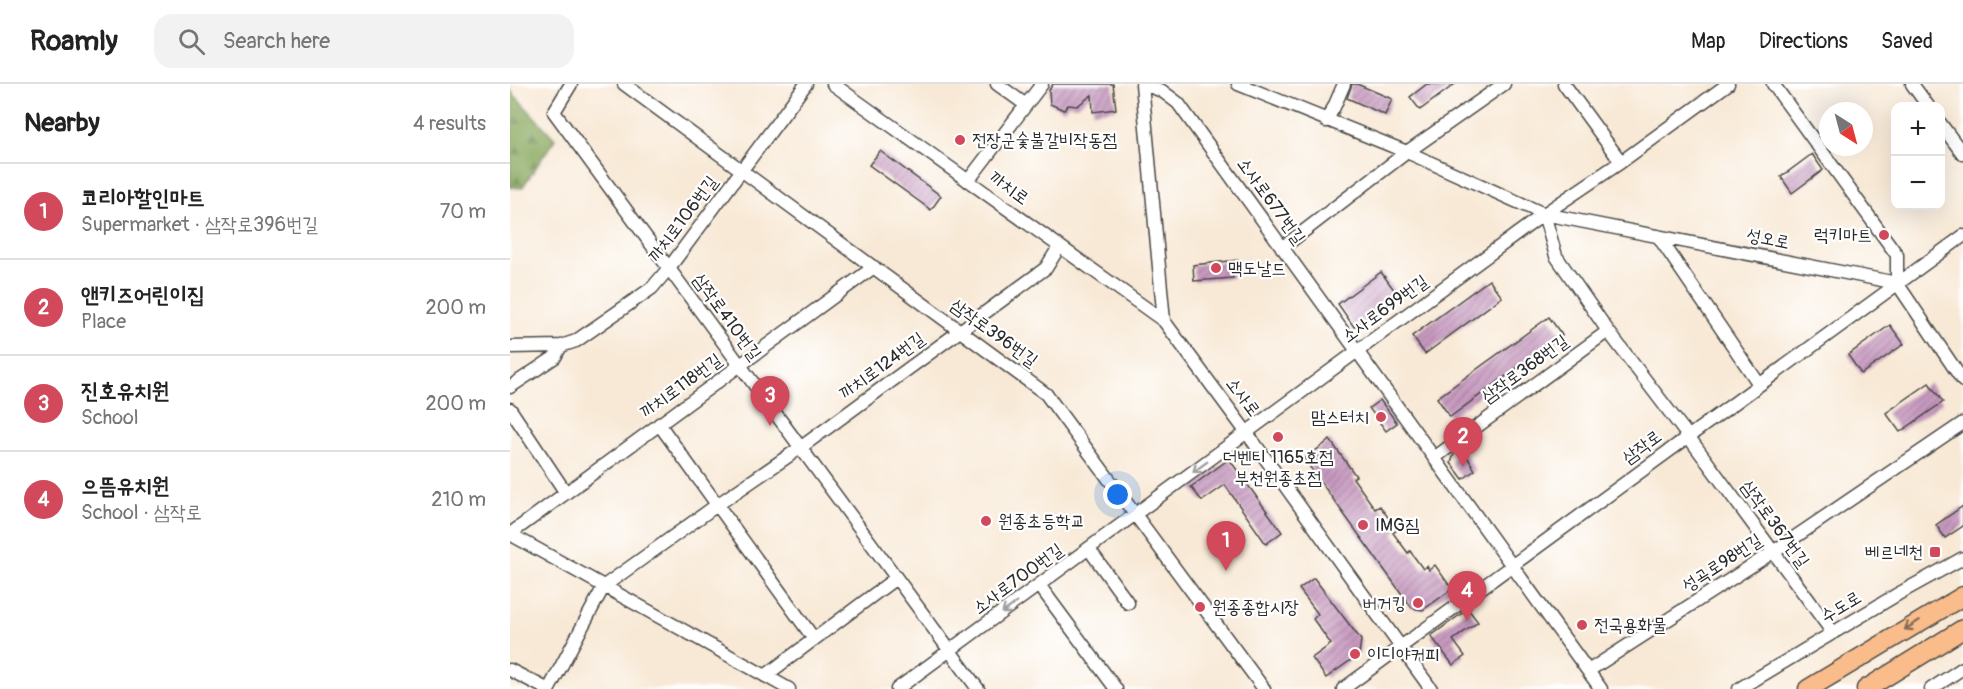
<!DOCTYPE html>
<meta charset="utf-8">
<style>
body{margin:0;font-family:Pangolin,"Poor Story",sans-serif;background:#f2f2f2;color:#222}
.controls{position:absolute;right:18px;top:18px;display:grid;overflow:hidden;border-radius:12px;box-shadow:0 6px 24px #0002}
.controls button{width:54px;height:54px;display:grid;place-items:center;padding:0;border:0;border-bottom:2px solid #e0e0e0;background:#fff;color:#222;font:30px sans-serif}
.compass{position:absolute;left:1309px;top:18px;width:54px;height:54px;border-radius:50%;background:#fff;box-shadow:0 6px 24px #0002;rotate:144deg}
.you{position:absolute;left:608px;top:411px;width:21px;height:21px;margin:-15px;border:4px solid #fff;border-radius:50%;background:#1a73e8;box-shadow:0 0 0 9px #1a73e833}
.badge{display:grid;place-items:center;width:39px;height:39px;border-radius:50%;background:#d1495b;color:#fff;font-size:20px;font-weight:700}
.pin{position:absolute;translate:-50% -50px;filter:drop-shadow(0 2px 3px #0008)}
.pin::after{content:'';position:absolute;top:32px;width:21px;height:18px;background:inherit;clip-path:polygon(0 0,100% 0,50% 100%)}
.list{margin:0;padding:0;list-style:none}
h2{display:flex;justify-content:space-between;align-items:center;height:78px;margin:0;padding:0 24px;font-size:26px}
h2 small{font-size:20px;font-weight:400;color:#767676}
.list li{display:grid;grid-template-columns:39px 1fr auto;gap:18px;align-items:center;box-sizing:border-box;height:96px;padding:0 24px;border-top:2px solid #e0e0e0}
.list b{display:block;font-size:22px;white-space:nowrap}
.list p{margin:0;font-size:20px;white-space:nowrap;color:#767676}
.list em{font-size:20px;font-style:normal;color:#767676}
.icon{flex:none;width:33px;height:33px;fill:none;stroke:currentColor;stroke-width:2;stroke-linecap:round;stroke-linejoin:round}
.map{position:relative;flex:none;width:1453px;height:605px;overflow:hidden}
header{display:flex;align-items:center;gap:36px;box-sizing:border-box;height:84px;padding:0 30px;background:#fff;border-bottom:2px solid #e0e0e0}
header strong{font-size:28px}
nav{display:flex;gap:33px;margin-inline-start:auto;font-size:21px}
.search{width:420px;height:54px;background:#f2f2f2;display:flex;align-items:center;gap:15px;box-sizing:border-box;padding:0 21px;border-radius:18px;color:#767676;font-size:22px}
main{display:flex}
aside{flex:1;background:#fff}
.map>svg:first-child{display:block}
</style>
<header>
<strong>Roamly</strong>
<div class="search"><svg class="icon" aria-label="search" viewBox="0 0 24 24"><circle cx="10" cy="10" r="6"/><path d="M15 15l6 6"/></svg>Search here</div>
<nav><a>Map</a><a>Directions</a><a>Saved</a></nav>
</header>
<main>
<aside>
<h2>Nearby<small>4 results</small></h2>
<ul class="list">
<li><span class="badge">1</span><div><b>코리아할인마트</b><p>Supermarket · 삼작로396번길</p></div><em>70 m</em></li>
<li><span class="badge">2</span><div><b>앤키즈어린이집</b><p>Place</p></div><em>200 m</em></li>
<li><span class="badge">3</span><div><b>진호유치원</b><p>School</p></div><em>200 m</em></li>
<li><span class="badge">4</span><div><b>으뜸유치원</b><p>School · 삼작로</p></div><em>210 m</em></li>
</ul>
</aside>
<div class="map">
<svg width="1453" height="605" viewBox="0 0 1453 605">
<defs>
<pattern id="forest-firs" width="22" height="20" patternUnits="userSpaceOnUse" patternTransform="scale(1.5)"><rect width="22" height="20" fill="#85a559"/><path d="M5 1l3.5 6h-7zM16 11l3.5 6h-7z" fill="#6d874a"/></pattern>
<pattern id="building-hatch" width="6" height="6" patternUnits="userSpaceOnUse" patternTransform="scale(1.5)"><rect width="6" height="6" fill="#c79ac0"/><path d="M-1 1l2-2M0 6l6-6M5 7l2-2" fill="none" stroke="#a27e9c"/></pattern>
</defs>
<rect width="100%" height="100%" fill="#fff"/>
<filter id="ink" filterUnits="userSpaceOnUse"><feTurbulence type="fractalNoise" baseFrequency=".0167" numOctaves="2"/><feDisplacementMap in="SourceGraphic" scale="12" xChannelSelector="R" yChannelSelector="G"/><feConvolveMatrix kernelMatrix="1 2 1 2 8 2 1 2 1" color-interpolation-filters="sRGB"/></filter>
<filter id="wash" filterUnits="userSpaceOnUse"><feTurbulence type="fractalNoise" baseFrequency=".008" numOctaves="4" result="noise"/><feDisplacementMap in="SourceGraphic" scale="24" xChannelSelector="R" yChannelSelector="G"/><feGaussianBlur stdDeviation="1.35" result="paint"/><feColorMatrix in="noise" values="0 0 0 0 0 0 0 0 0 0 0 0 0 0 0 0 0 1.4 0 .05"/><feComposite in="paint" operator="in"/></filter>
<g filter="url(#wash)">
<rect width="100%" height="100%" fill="#f8e9d6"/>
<!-- forest -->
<path fill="url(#forest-firs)" stroke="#586842" stroke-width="1.5" d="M0,6L45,55L12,104L0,103Z"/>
<g id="blocks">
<!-- building -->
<path fill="url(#building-hatch)" d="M543,0H603L606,25L583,28L582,11L567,22L558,21L554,26L540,20L539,6Z
M842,0H847L882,15L875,31L837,14Z
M917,0H945L910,26L900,13Z
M370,67L431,112L421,126L359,81Z
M1302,70L1313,86L1282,109L1271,93Z
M728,176L729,187L723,188V194L684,197L683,181Z
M871,188L888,211L844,243L828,220Z
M979,196L992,213L915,270L902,252Z
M1039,233L1052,251L940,333L927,314Z
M1380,241L1394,260L1351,290L1338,271Z
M1419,299L1433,318L1390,348L1376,329Z
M870,316L887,339L876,347L859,324Z
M820,356L846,392L843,394L865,425L870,422L887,446L883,449L898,469L900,467L913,485L917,482L919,486L925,481L942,505L913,526L902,524L794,375Z
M952,364L965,386L953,395L941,379L944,370Z
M719,375L772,448L756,460L715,401L692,417L681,403Z
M1453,422V442L1435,454L1426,441Z
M804,494L851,556L849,570L816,594L802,574L821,560L803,535L808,530L789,505Z
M958,525L968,538L943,556L955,572L943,581L921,552Z"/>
</g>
</g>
<g filter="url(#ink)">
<use href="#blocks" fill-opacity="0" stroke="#4a4845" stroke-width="1.5"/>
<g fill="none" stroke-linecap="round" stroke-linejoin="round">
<defs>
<path id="minor" d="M61,0L44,28L468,605
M114,0L536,310L754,605
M323,0L654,237
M487,0L516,21
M632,0L654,237L737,349L921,605
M634,0L652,7L668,19L1091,605
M728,0L897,68L1034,130L1387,199L1453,297
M1054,0L1111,78
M1263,0L1387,171V199
M1402,0L1418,22
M816,37L824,23L834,0
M1430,39L1453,70
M458,97L532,0
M1034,130L1046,172L1098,247L1178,352L1323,549
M1148,152L1249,300
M772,164L897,68L994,0
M0,263L51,262L66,257L142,204L159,184L296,0
M0,303L45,273L51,262
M0,325L56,409
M149,340L304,555
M924,374L1098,247
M0,450L364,183
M0,450L279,605
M579,465L618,519
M529,501L606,605
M0,586L37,605
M1078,587L1263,468L1453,339
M255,592L386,494
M39,605L94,502L207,421L290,364L536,184L549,163
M387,605L1034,130L1111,78L1218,0
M833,605L1453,152
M1229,605L1388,510L1453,474
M1421,605L1453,584"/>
<path id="highway" d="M1298,605L1453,512
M1356,605L1453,545"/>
</defs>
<!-- minor casing -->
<use href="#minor" stroke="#4a4845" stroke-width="15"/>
<!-- highway casing -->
<use href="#highway" stroke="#4a4845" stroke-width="21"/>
<!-- minor -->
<use href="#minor" stroke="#fff" stroke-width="12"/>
<!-- highway -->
<use href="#highway" stroke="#f9bc8a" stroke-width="18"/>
</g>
<!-- one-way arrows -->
<defs><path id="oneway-shaft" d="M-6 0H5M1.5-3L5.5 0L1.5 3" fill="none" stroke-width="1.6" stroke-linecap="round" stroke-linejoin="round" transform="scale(1.5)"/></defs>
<g stroke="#a0a0a0">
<use href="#oneway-shaft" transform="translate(690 383) rotate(144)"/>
<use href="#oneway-shaft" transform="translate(499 524) rotate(143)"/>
</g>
<use stroke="#886c56" href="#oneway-shaft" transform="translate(1402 541) rotate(148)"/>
</g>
<!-- markers -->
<g fill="#d1495b" stroke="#fff" stroke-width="2">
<circle cx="450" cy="56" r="6"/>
<circle cx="1374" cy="151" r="6"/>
<circle cx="706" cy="184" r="6"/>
<circle cx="871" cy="333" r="6"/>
<circle cx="768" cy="353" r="6"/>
<circle cx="476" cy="437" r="6"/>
<circle cx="853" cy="441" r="6"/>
<rect x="1419" y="462" width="12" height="12" rx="3"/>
<circle cx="908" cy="519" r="6"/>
<circle cx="690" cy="523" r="6"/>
<circle cx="1072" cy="541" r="6"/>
<circle cx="845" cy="570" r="6"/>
</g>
<g text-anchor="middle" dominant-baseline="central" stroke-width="4.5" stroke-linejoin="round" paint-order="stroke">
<!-- poi labels -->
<g font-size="18" fill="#2b2b2b" stroke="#fff" text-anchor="start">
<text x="462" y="56">전장군숯불갈비작동점</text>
<text x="1362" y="151" text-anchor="end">럭키마트</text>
<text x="718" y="184">맥도날드</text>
<text x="859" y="333" text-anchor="end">맘스터치</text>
<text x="768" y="373" text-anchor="middle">더벤티 1165호점<tspan x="768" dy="21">부천원종초점</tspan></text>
<text x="488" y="437">원종초등학교</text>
<text x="865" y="441">IMG짐</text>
<text x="1413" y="468" text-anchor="end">베르네천</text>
<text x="896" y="519" text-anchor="end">버거킹</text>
<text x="702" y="523">원종종합시장</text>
<text x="1084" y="541">전국용화물</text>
<text x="857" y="570">이디야커피</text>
</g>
<!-- street labels -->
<g font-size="18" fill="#2b2b2b" stroke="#fff">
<text transform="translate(499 104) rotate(36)">까치로</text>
<text transform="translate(761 117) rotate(54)">소사로677번길</text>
<text transform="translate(173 135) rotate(-53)">까치로106번길</text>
<text transform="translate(1258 155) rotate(11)">성오로</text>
<text transform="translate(875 225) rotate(-36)">소사로699번길</text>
<text transform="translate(217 233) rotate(54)">삼작로410번길</text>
<text transform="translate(484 249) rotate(36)">삼작로396번길</text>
<text transform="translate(372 282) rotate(-36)">까치로124번길</text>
<text transform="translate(1015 285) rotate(-36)">삼작로368번길</text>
<text transform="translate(171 302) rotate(-36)">까치로118번길</text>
<text transform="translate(733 313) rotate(53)">소사로</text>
<text transform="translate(1132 363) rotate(-36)">삼작로</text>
<text transform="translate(1265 440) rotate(54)">삼작로367번길</text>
<text transform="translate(1212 479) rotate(-33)">성곡로98번길</text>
<text transform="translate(508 495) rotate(-36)">소사로700번길</text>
<text transform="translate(1331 523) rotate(-31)">수도로</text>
</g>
</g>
</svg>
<div class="controls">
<button>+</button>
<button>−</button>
</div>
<svg class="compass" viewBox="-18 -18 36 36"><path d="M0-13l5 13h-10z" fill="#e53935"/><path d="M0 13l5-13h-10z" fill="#767676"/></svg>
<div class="you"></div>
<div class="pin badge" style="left:716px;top:487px">1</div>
<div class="pin badge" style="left:953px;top:383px">2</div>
<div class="pin badge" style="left:260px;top:342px">3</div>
<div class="pin badge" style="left:957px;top:537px">4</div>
</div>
</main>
